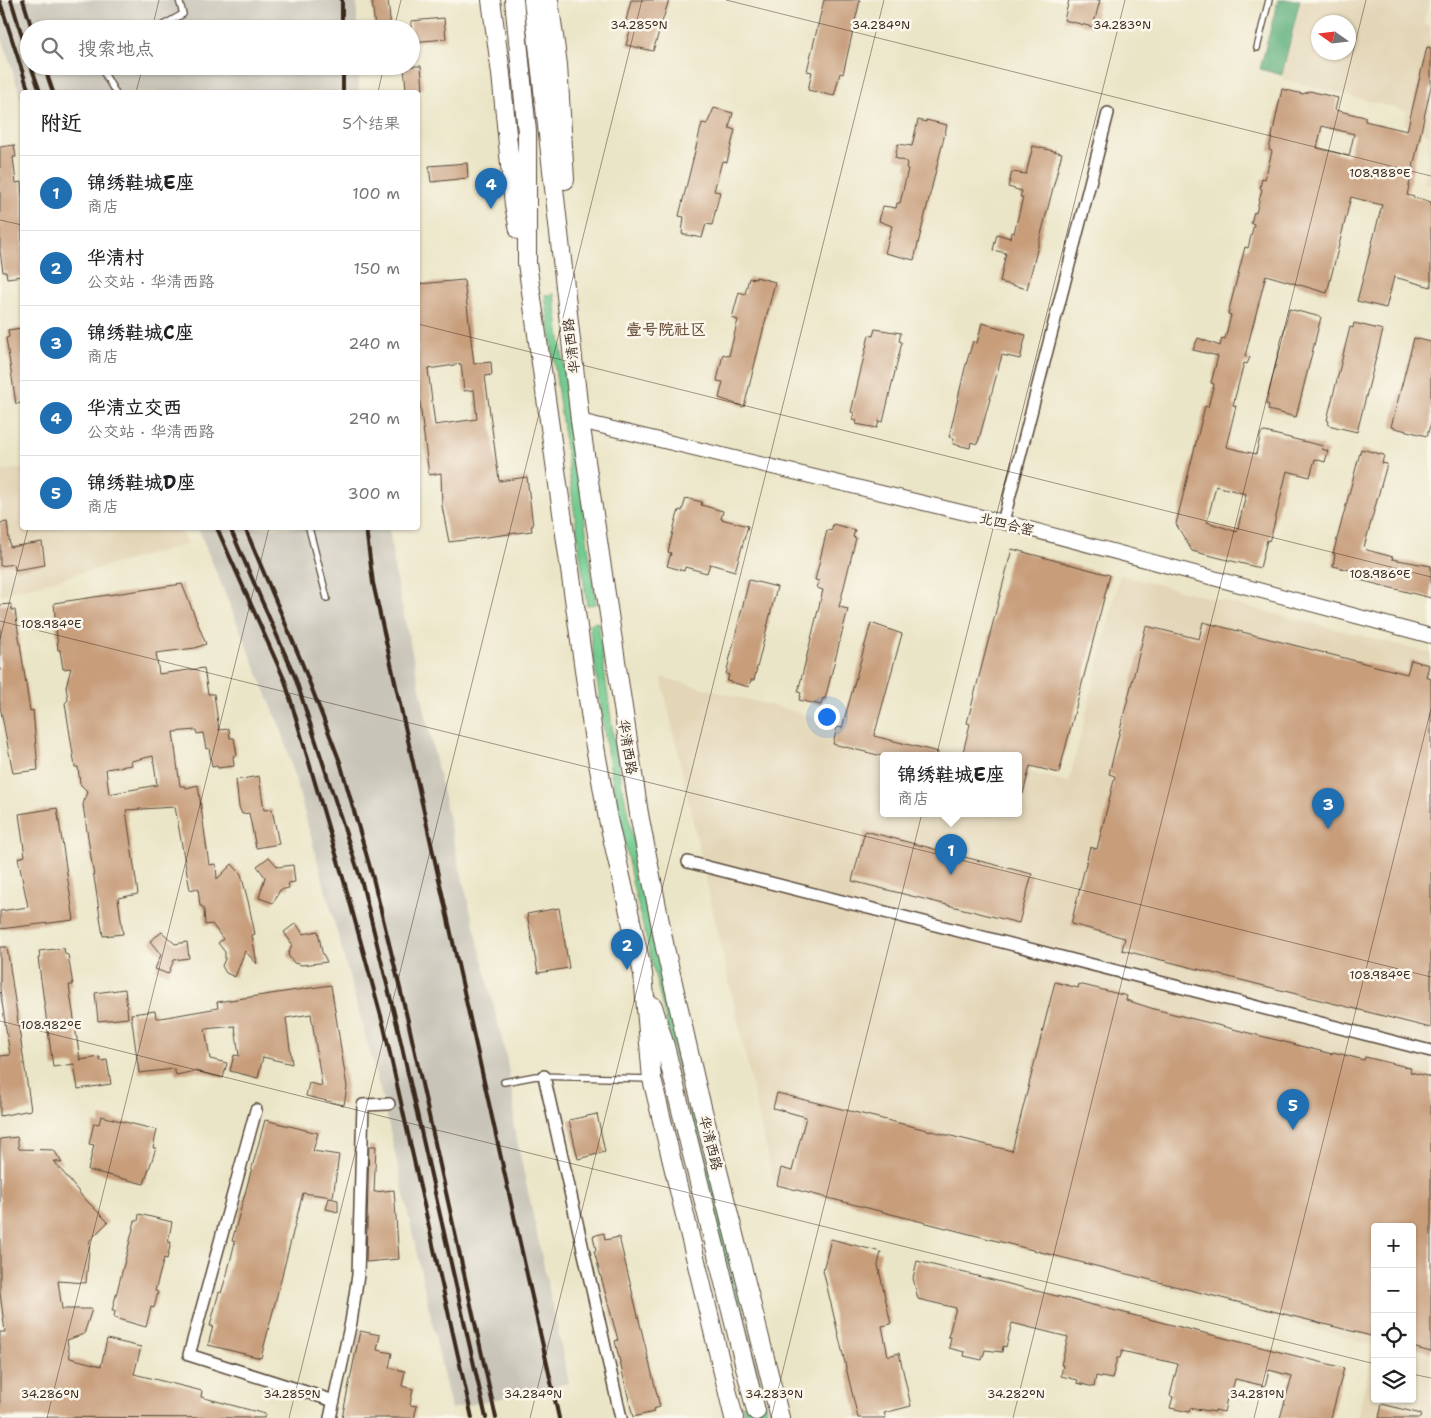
<!DOCTYPE html>
<html lang="zh">
<meta charset="utf-8">
<style>
body{margin:0;font-family:"Shantell Sans","LXGW WenKai TC",sans-serif;background:#f6f6f6;color:#202124}
.controls{position:absolute;right:15px;bottom:15px;display:grid;overflow:hidden;border-radius:5px;box-shadow:0 1px 4px #0004}
.controls button{width:45px;height:45px;display:grid;place-items:center;padding:0;border:0;border-bottom:1px solid #e0e0e0;background:#fff;color:#202124;font:25px sans-serif}
.compass{position:absolute;left:1311px;top:15px;width:45px;height:45px;border-radius:50%;background:#fff;box-shadow:0 1px 4px #0004;rotate:284deg}
.you{position:absolute;left:826px;top:716px;width:18px;height:18px;margin:-12px;border:4px solid #fff;border-radius:50%;background:#1a73e8;box-shadow:0 0 0 8px #1a73e833}
.badge{display:grid;place-items:center;width:32px;height:32px;border-radius:50%;background:#1f6fb2;color:#fff;font-size:16px;font-weight:700}
.pin{position:absolute;translate:-50% -41px;filter:drop-shadow(0 1px 2px #0008)}
.pin::after{content:'';position:absolute;top:26px;width:18px;height:15px;background:inherit;clip-path:polygon(0 0,100% 0,50% 100%)}
.popup{position:absolute;left:880px;top:752px;width:142px;height:65px;box-sizing:border-box;display:grid;place-content:center;border-radius:5px;background:#fff;filter:drop-shadow(0 1px 4px #0005);font-size:16px;white-space:nowrap;color:#757577}
.popup b{font-size:19px;color:#202124}
.popup::after{content:'';position:absolute;left:50%;top:100%;margin-left:-10px;border:10px solid transparent;border-top-color:#fff}
.list{margin:0;padding:0;list-style:none}
h2{display:flex;justify-content:space-between;align-items:center;height:65px;margin:0;padding:0 20px;font-size:21px}
h2 small{font-size:16px;font-weight:400;color:#757577}
.list li{display:grid;grid-template-columns:32px 1fr auto;gap:15px;align-items:center;box-sizing:border-box;height:75px;padding:0 20px;border-top:1px solid #e0e0e0}
.list b{display:block;font-size:19px;white-space:nowrap}
.list p{margin:0;font-size:16px;white-space:nowrap;color:#757577}
.list em{font-size:16px;font-style:normal;color:#757577}
.icon{flex:none;width:28px;height:28px;fill:none;stroke:currentColor;stroke-width:2;stroke-linecap:round;stroke-linejoin:round}
.map{position:relative;flex:none;width:1431px;height:1418px;overflow:hidden}
.search{position:absolute;background:#fff;box-shadow:0 1px 4px #0004;left:20px;top:20px;width:400px;height:55px;display:flex;align-items:center;gap:12px;box-sizing:border-box;padding:0 18px;border-radius:28px;color:#757577;font-size:19px}
.panel{position:absolute;background:#fff;box-shadow:0 1px 4px #0004;left:20px;top:90px;width:400px;height:440px;border-radius:5px}
.map>svg:first-child{display:block}
</style>
<div class="map">
<svg width="1431" height="1418" viewBox="0 0 1431 1418">
<rect width="100%" height="100%" fill="#fbf7ec"/>
<filter id="ink" filterUnits="userSpaceOnUse"><feTurbulence type="fractalNoise" baseFrequency=".02" numOctaves="2"/><feDisplacementMap in="SourceGraphic" scale="10" xChannelSelector="R" yChannelSelector="G"/><feConvolveMatrix kernelMatrix="1 2 1 2 8 2 1 2 1" color-interpolation-filters="sRGB"/></filter>
<filter id="wash" filterUnits="userSpaceOnUse"><feTurbulence type="fractalNoise" baseFrequency=".0096" numOctaves="4" result="noise"/><feDisplacementMap in="SourceGraphic" scale="20" xChannelSelector="R" yChannelSelector="G"/><feGaussianBlur stdDeviation="1.12" result="paint"/><feColorMatrix in="noise" values="0 0 0 0 0 0 0 0 0 0 0 0 0 0 0 0 0 1.4 0 .05"/><feComposite in="paint" operator="in"/></filter>
<g filter="url(#wash)">
<rect width="100%" height="100%" fill="#ebe5c7"/>
<!-- built -->
<path fill="#e3d6b7" fill-rule="evenodd" d="M1302,0H1430L1423,24L1431,26V184L1424,183L1429,135L1404,123L1407,111L1283,79ZM1318,22H1348V52H1318Z
M22,468V528H179L188,544L0,595V471Z
M1120,575L1431,653V1418H1357L1374,1345L773,1180L661,677L966,756H884V814H1018L1019,770L1069,782ZM1375,1227H1412V1399H1375Z"/>
<!-- industrial -->
<path fill="#c8c4b8" d="M0,0H357V29H29V66H358L359,92H22V102L0,30Z
M198,528H389L396,579L455,848L506,1056L514,1102V1127L569,1383L451,1409L385,1108L283,734Z"/>
<!-- green -->
<path fill="#72cb91" stroke="#567a58" d="M554,294L596,604L587,605L545,295Z
M598,622L615,750L641,878L768,1418H745L742,1405L759,1402L632,881L607,751L589,624Z"/>
<!-- forest -->
<path fill="#5daf7b" stroke="#4c6c4c" d="M1278,0H1300L1282,75L1260,69Z"/>
<g id="blocks">
<!-- building -->
<path fill="#c79d7a" fill-rule="evenodd" d="M372,0H388L391,29H375Z
M631,0H669L653,51L626,45L631,27L625,25Z
M824,0H860L843,74L840,73L834,96L808,90L812,72L807,71Z
M1069,0H1100L1093,27L1064,20Z
M444,18L446,39L411,42V21Z
M1427,47L1431,48V86L1407,195L1431,202V287L1394,277L1386,308L1357,301L1382,205L1351,197L1327,293L1266,275L1245,356L1250,357L1247,364L1244,363L1233,405L1236,406L1226,447L1256,454L1261,433L1265,432L1323,446L1322,449L1328,451L1325,462L1315,459L1310,477L1287,471L1272,533L1269,541L1267,540L1260,568L1192,551L1176,524L1205,406L1208,407L1214,384L1211,383L1218,356L1193,350L1198,338L1220,346L1222,338L1225,339L1231,315L1228,314L1245,247L1248,248L1254,224L1251,223L1254,212L1256,213L1262,189L1260,188L1262,178L1265,179L1272,151L1269,150L1282,89L1303,94L1310,91L1338,98L1335,110L1365,117V121L1407,131ZM1322,126L1354,134L1349,156L1317,148ZM1216,486L1246,494L1237,532L1207,522Z
M404,66H421L423,89L406,90Z
M714,108L733,113L729,128L735,130L727,162L722,161L714,191L720,192L712,225L706,224L702,238L682,234L684,217L679,216L702,123L707,124Z
M918,120L926,122V120L947,125L914,260L885,253L892,226L879,221L883,206L896,208L897,203H900L908,169L906,168L907,163L905,161L895,158L898,144L912,146Z
M14,145L16,157H13L16,183L21,182L22,198V276L7,278L6,272H3L0,251V147Z
M1033,146L1062,153L1027,289L1000,282L1006,253L993,250L997,234L1010,238L1011,232L1014,233L1023,197H1020L1022,191L1008,187L1012,172L1026,174Z
M467,163L468,178L431,182L429,166Z
M756,277L775,282L744,407L719,398L723,382L717,381L723,354L729,356L738,320L732,318L739,292L745,294L749,278L756,279Z
M464,280L474,364L491,362L492,375L485,376L499,481L527,477L533,526H531L532,531L449,542L442,506L441,473L429,475L418,388V284ZM461,364L464,391L474,390L477,419L435,425L428,369Z
M1289,309L1321,317L1296,417L1268,410L1269,405L1266,404Z
M982,323L1026,335L1020,359L1002,355L979,439L977,444L971,442L970,448L953,444L954,438L949,437L965,368L973,341L977,343Z
M1354,323L1383,330L1357,432L1328,425L1329,421L1327,420L1350,327L1353,328Z
M22,328V403L16,404L6,338L9,337L8,330Z
M875,329L901,333L899,341L902,342L883,422L879,421L877,428L856,424L857,421L852,420L854,413L851,412L869,335L873,336Z
M1414,338L1431,342V422L1427,436L1391,427Z
M1361,449L1384,455L1382,463L1387,464L1364,547L1367,550L1393,557L1392,559L1431,566V598L1356,579L1358,572L1333,566L1335,554H1333Z
M686,498L702,502L701,505L723,511L721,519L748,526L735,571L710,564L707,573L685,567L684,571L667,566L671,553L668,552L675,523L679,510L682,511Z
M7,522L10,547L42,542L45,565L15,570L14,564L0,566V523Z
M833,524L855,530L853,537L856,538L839,607L848,609L825,699L823,698L821,705L799,700L801,693L798,692L823,590L817,588L819,581L815,580L827,530L831,531Z
M1012,549L1110,575L1059,773L1030,766L1023,794H1018V756H962L970,724L967,723Z
M749,580L777,587L754,680H751L749,687L727,681L729,675L726,674Z
M182,584L206,644L195,648L156,653L159,674L204,668L208,694H214L219,730L229,729L230,738H234L237,755L233,756L234,766L218,768L217,766L212,767L209,748L206,749L203,733L197,734L196,730L173,732L180,786H185L186,788L198,785L209,865L216,864L217,879L232,864L241,874L248,901L255,934L252,935L257,964L245,951L235,977L226,973L222,966L225,959V952L218,943L223,939L212,924L205,925L204,910L202,906H200L198,888L190,890L175,807L126,810L138,894L118,898L123,934L103,936L83,805L87,791L80,784L78,767H75L65,703L68,700L66,687L71,668L63,669L60,650H58L54,603ZM153,756L157,785L109,794L106,769L132,765L131,761Z
M11,604L12,610H15L30,711L33,710L38,770L13,773L0,706V605Z
M1203,622L1407,674L1411,660L1429,665L1426,677L1431,679V1028L1122,950L1125,938L1071,924L1090,847L1097,849L1115,776L1109,774L1146,626L1199,639Z
M871,623L902,634L874,736L938,752L937,756H882L833,744L837,727L842,728Z
M259,776L264,810L272,809L279,844L256,848L249,813L242,814L239,807L236,780Z
M57,808L74,920L0,929V911L28,907L18,858L25,856L19,814Z
M865,831L950,853L952,845L966,849L964,857L1032,874L1019,923L852,881Z
M269,857L278,867L293,865L295,882L288,883L289,888L280,890L273,903L259,898L265,877L257,866Z
M559,908L569,968L538,973L527,914Z
M296,923L303,934L318,931L322,952L327,962L302,965L294,963L288,955L292,944L284,932Z
M162,932L175,944L187,942L189,958L174,960L168,974L155,969L161,955L150,941Z
M0,947H7L31,1110L0,1116V1056L10,1055L0,989Z
M64,948L65,954L68,955L73,985H69L80,1060L100,1057V1061L107,1060L111,1084L78,1089L74,1064L53,1067L38,958H40L39,951Z
M1055,982L1078,988L1079,984L1127,996L1126,1000L1154,1009L1332,1054L1333,1052L1364,1060L1365,1057L1411,1068L1410,1072L1431,1077V1352L1412,1347V1227H1375V1337L777,1185L781,1168L792,1171L806,1117L773,1108L777,1093L1012,1151Z
M331,985L347,1087L344,1105L306,1096L309,1083L322,1086L311,1014L286,1018L292,1064L263,1057L258,1078L230,1071L234,1055L239,1056L235,1026L205,1029L210,1059L227,1063L223,1078L195,1071L176,1075L174,1069L139,1073L131,1014L155,1011L156,1018H161L218,1008L217,1002Z
M125,989L128,1018L98,1021L95,993Z
M597,1114L605,1152L578,1159L569,1120Z
M101,1116L157,1130L153,1148H156L144,1184L88,1170L94,1145L89,1144L94,1123L99,1124Z
M265,1120L318,1133L313,1151L339,1155L333,1197L303,1193L261,1358L208,1345L213,1326H210L219,1292L221,1293L227,1274L235,1242L232,1241Z
M17,1137L19,1149L54,1150L62,1163L54,1161L82,1196L108,1222L90,1240L86,1283L58,1281L62,1309H92L84,1334L67,1340L70,1358L101,1366L107,1339L141,1347L134,1374L202,1391L201,1397L265,1414L264,1418L0,1417V1332H5L0,1293V1139Z
M369,1146H376L374,1192L394,1190L399,1259L366,1262Z
M329,1198L338,1200V1212L326,1209Z
M139,1214L172,1222L168,1242H171L167,1259L164,1258L155,1291L158,1292L154,1308L151,1307L146,1327L114,1318L115,1311H112L135,1221H138Z
M604,1233L605,1240L619,1237L660,1407L653,1409L654,1412L633,1417L615,1341L618,1340L594,1251L596,1250L593,1236Z
M831,1239L881,1252L878,1265L891,1324L882,1326L888,1356L899,1353L911,1406L884,1413L886,1418H858L823,1270Z
M917,1261L1344,1368L1331,1418H1280L1292,1376L1269,1370L1265,1386L1235,1379L1232,1390L1229,1389L1224,1412L1215,1410V1412L1190,1408L1189,1412L1170,1408L1173,1397L1170,1396L1178,1364L1122,1351L1120,1358H1117L1112,1379L1096,1376L1094,1387L1077,1383L1078,1380L1061,1376L1063,1365H1061L1068,1337L1012,1323L1006,1347L1003,1346L1002,1352L985,1350L982,1360L964,1356L965,1352L949,1348L951,1337H948L956,1308L918,1299L913,1278Z
M360,1331L380,1335L377,1350L392,1353L389,1368L405,1371L402,1386L413,1389L410,1405L417,1406L414,1418H342Z
M1382,1404L1421,1414L1420,1418H1379Z"/>
</g>
</g>
<g filter="url(#ink)">
<use href="#blocks" fill-opacity="0" stroke="#554637" stroke-width="1"/>
<g fill="none" stroke-linecap="round" stroke-linejoin="round">
<defs>
<path id="service" d="M156,29L183,14L179,0
M1257,48L1269,0
M100,66L115,92
M309,528L327,598
M504,1082L536,1076L650,1079"/>
<path id="minor" d="M1003,522L1108,113
M688,862L1431,1051
M544,1076L621,1418
M256,1110L189,1355L334,1401
M330,1418L351,1322L358,1275L363,1105L389,1104"/>
<path id="tertiary" d="M580,421L1003,522L1431,636"/>
<path id="primary" d="M491,0L501,74L514,205L519,230
M514,0L527,132V263L594,741L608,819L643,974L652,1079L734,1418
M533,0L580,421L639,814L665,948L696,1083L780,1418
M549,0L558,65L565,180
M653,1006L665,1046L756,1411"/>
</defs>
<!-- service casing -->
<use href="#service" stroke="#554637" stroke-width="8"/>
<!-- minor casing -->
<use href="#minor" stroke="#554637" stroke-width="14"/>
<!-- tertiary casing -->
<use href="#tertiary" stroke="#554637" stroke-width="16"/>
<!-- primary casing -->
<use href="#primary" stroke="#554637" stroke-width="20"/>
<!-- service -->
<use href="#service" stroke="#fff" stroke-width="5.5"/>
<!-- minor -->
<use href="#minor" stroke="#fff" stroke-width="11"/>
<!-- tertiary -->
<use href="#tertiary" stroke="#fff" stroke-width="14"/>
<!-- primary -->
<use href="#primary" stroke="#fff" stroke-width="18"/>
<!-- rail -->
<path stroke="#3b2a1e" stroke-width="4" d="M11,0L29,59
M23,0L32,29
M342,0V29
M0,2L29,92
M31,66L40,92
M44,66L53,92
M343,66V92
M217,528L285,681L346,888L384,1027L472,1418
M230,528L295,677L362,883L397,1025L486,1418
M245,528L302,663L340,762L373,878L408,1021L496,1418
M366,528L373,583L559,1418"/>
</g>
</g>
<!-- ticks -->
<path fill="none" stroke="#3b2a1e" stroke-width="1" stroke-opacity="0.45" d="M726,0L1431,176M152,29L159,0M394,29L401,0M136,92L143,66M378,92L384,66M0,220L22,225M418,324L1431,577M0,621L1431,977M0,639L28,528M0,1021L1375,1364M1412,1374L1431,1378M47,1418L269,528M289,1418L642,0M530,1418L884,0M771,1418L1125,0M1013,1418L1366,0M1254,1418L1431,709"/>
<g text-anchor="middle" dominant-baseline="central" stroke-width="5" stroke-linejoin="round" paint-order="stroke">
<!-- street labels -->
<g font-size="14" fill="#3b2a1e" stroke="#fbf7ec">
<text transform="translate(571 346) rotate(-97)">华清西路</text>
<text transform="translate(1007 524) rotate(14)">北四合窑</text>
<text transform="translate(628 747) rotate(81)">华清西路</text>
<text transform="translate(711 1143) rotate(76)">华清西路</text>
</g>
<!-- quarter labels -->
<g font-size="16" font-weight="bold" fill="#6c523e" stroke="#fbf7ec">
<text x="666" y="329">壹号院社区</text>
</g>
</g>
<g font-size="12" text-anchor="middle" fill="#3b2a1e" stroke="#fbf7ec" stroke-width="5" stroke-linejoin="round" paint-order="stroke">
<text x="639" y="29">34.285°N</text>
<text x="881" y="29">34.284°N</text>
<text x="1122" y="29">34.283°N</text>
<text x="1380" y="177">108.988°E</text>
<text x="1380" y="578">108.986°E</text>
<text x="51" y="628">108.984°E</text>
<text x="1380" y="979">108.984°E</text>
<text x="51" y="1029">108.982°E</text>
<text x="50" y="1398">34.286°N</text>
<text x="292" y="1398">34.285°N</text>
<text x="533" y="1398">34.284°N</text>
<text x="774" y="1398">34.283°N</text>
<text x="1016" y="1398">34.282°N</text>
<text x="1257" y="1398">34.281°N</text>
</g>
</svg>
<div class="controls">
<button>+</button>
<button>−</button>
<button><svg class="icon" aria-label="locate" viewBox="0 0 24 24"><circle cx="12" cy="12" r="6"/><path d="M12 2v4M12 18v4M2 12h4M18 12h4"/></svg></button>
<button><svg class="icon" aria-label="layers" viewBox="0 0 24 24"><path d="M12 4l9 5-9 5-9-5zM3 14l9 5 9-5"/></svg></button>
</div>
<svg class="compass" viewBox="-18 -18 36 36"><path d="M0-13l5 13h-10z" fill="#e53935"/><path d="M0 13l5-13h-10z" fill="#757577"/></svg>
<div class="you"></div>
<div class="pin badge" style="left:951px;top:875px">1</div>
<div class="popup"><b>锦绣鞋城E座</b>商店</div>
<div class="pin badge" style="left:627px;top:970px">2</div>
<div class="pin badge" style="left:1328px;top:829px">3</div>
<div class="pin badge" style="left:491px;top:209px">4</div>
<div class="pin badge" style="left:1293px;top:1130px">5</div>
<div class="search"><svg class="icon" aria-label="search" viewBox="0 0 24 24"><circle cx="10" cy="10" r="6"/><path d="M15 15l6 6"/></svg>搜索地点</div>
<section class="panel">
<h2>附近<small>5个结果</small></h2>
<ul class="list">
<li><span class="badge">1</span><div><b>锦绣鞋城E座</b><p>商店</p></div><em>100 m</em></li>
<li><span class="badge">2</span><div><b>华清村</b><p>公交站 · 华清西路</p></div><em>150 m</em></li>
<li><span class="badge">3</span><div><b>锦绣鞋城C座</b><p>商店</p></div><em>240 m</em></li>
<li><span class="badge">4</span><div><b>华清立交西</b><p>公交站 · 华清西路</p></div><em>290 m</em></li>
<li><span class="badge">5</span><div><b>锦绣鞋城D座</b><p>商店</p></div><em>300 m</em></li>
</ul>
</section>
</div>
